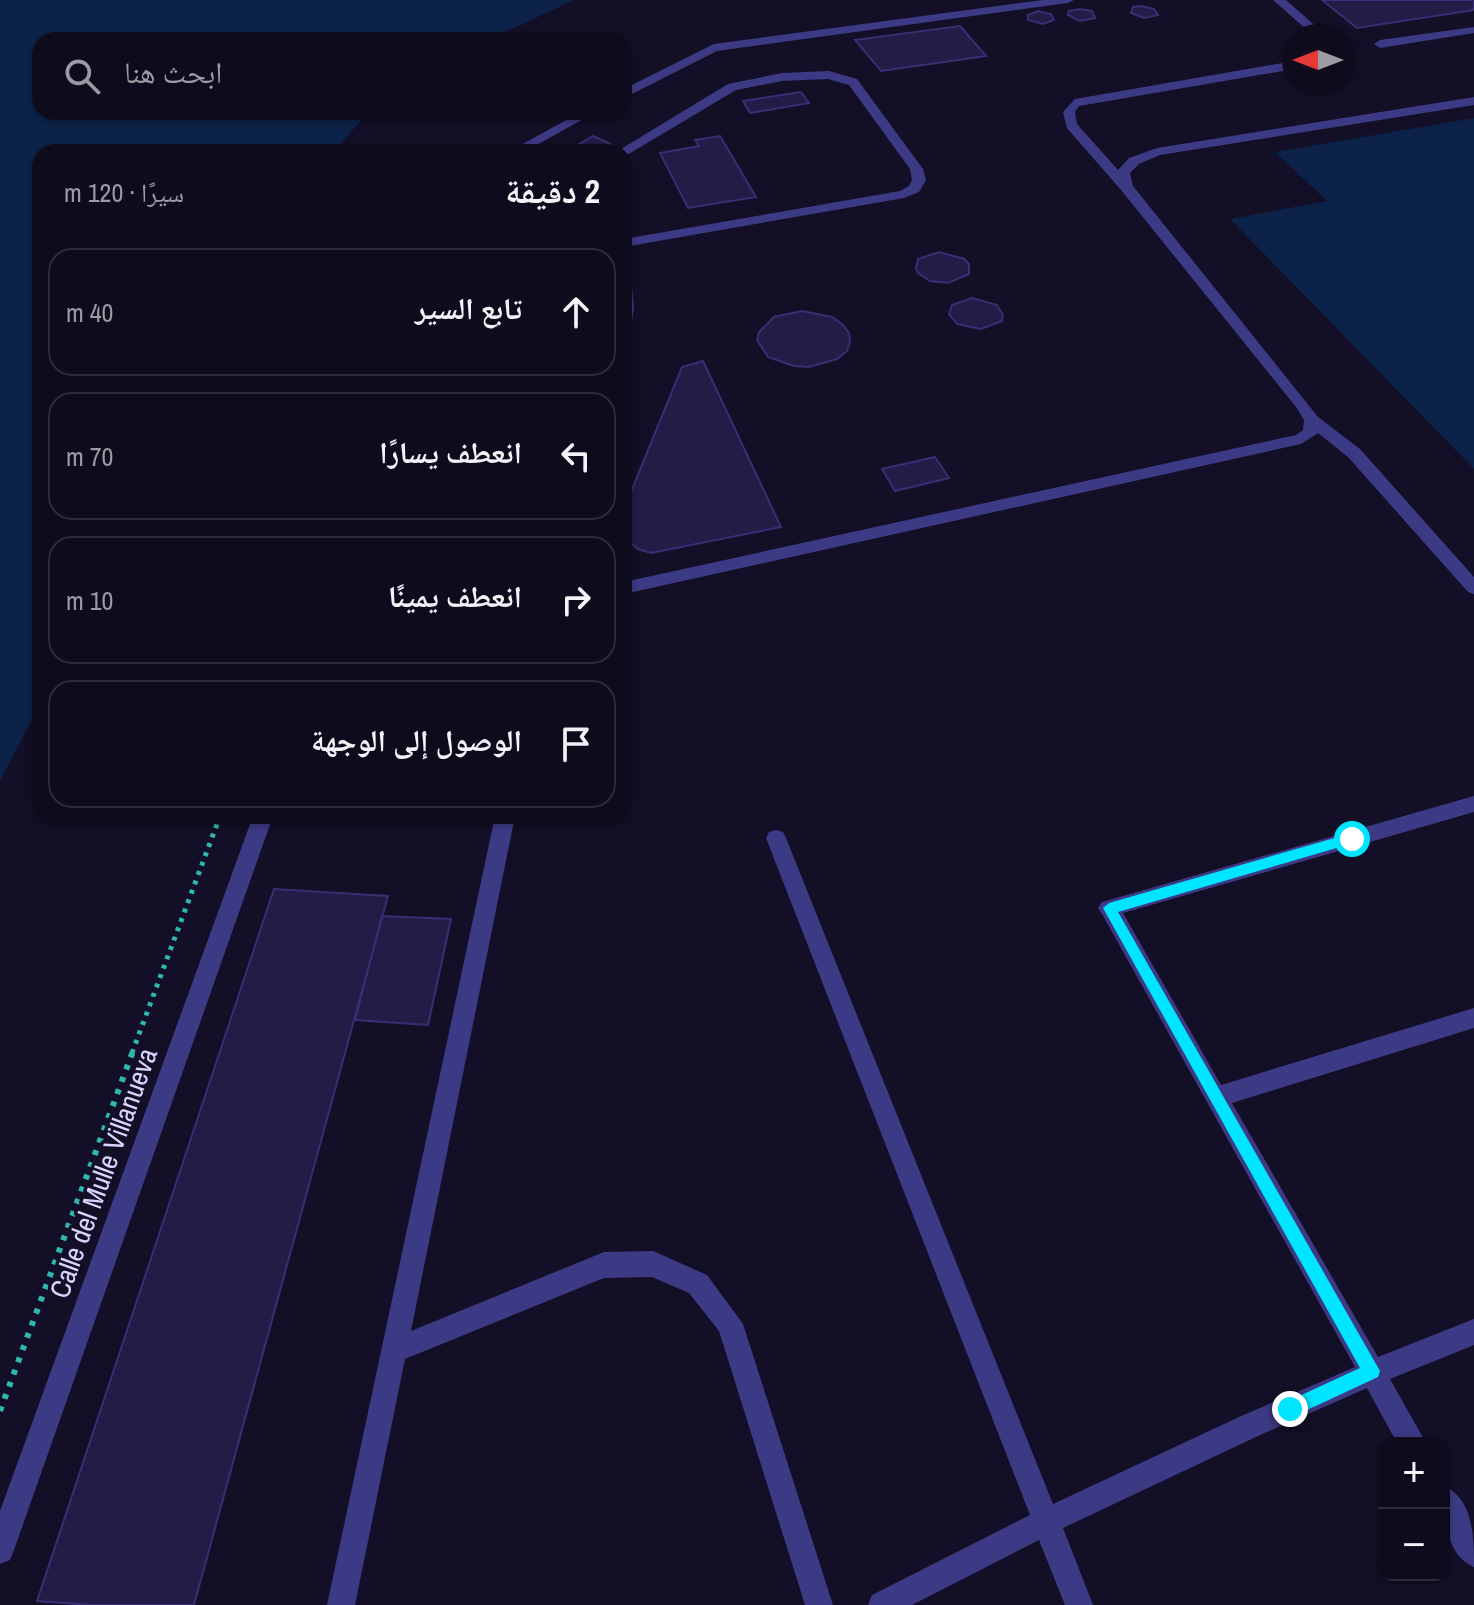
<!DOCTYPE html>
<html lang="ar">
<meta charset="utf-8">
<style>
body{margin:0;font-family:"Archivo Narrow","Noto Naskh Arabic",sans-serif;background:#1c1929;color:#f1f3f6;direction:rtl}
.controls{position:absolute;right:24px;bottom:24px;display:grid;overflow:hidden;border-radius:16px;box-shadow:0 2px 6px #0004}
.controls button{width:72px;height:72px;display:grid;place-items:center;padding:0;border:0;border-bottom:2px solid #2e2b3b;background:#0e0b1c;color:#f1f3f6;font:40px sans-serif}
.compass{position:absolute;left:1282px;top:24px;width:72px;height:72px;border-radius:50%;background:#0e0b1c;box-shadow:0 2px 6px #0004;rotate:270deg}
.stop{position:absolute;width:24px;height:24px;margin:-18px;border:6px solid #00e5ff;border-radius:50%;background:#fff}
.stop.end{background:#00e5ff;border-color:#fff;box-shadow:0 2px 8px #0008}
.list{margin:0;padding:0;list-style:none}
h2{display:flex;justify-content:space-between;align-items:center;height:104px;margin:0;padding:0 32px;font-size:34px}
h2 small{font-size:26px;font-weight:400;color:#9b9ba3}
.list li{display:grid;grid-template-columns:52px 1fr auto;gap:24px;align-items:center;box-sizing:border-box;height:128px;margin:0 16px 16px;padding:0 16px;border:2px solid #2e2b3b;border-radius:24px}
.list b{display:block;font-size:30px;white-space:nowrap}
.list em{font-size:26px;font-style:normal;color:#9b9ba3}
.icon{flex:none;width:44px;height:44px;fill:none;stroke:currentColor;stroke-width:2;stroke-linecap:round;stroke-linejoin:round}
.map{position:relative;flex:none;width:1474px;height:1605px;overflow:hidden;direction:ltr}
.search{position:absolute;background:#0e0b1c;box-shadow:0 2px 6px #0004;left:32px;top:32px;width:600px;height:88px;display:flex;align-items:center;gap:20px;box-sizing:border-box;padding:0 28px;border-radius:24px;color:#9b9ba3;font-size:30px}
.panel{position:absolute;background:#0e0b1c;box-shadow:0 2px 6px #0004;left:32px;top:144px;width:600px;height:680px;border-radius:24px;direction:rtl}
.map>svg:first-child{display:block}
</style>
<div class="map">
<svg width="1474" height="1605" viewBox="0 0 1474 1605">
<rect width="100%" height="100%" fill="#130f26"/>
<!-- water -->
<path fill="#0c2248" d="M0,0H574L488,40H40V112H368L334,152H40V704L0,781Z
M1474,118V469L1230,219L1327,201L1275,152Z"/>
<!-- building -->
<path fill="#241b47" stroke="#3b2d73" stroke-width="2" d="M1322,0H1474V10L1357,28Z
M1141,6L1154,9L1158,15L1144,18L1131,13L1133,7Z
M1080,9L1092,11L1095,18L1080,21L1068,15L1069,11Z
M1038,11L1051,14L1054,20L1043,24L1028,20V15Z
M960,26L986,56L881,71L855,40Z
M801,92L809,103L750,113L743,101Z
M593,136L617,147L608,152H566Z
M720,136L756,197L688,208L660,153L699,146L695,140Z
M939,252L964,259L969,264V274L948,283L930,281L918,273L916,268L918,259Z
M972,298L997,305L1003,315L1002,321L981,329L957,324L949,314L952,305Z
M802,311L832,317L842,324L849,333L850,342L847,351L837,359L809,367L794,366L768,357L757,340L759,332L774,317Z
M703,361L781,527L651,553L638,549L624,537V509L682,367Z
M935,457L949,478L895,491L882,469Z
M274,889L388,896L194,1605H91L37,1601Z
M382,916L451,919L428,1025L355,1020Z"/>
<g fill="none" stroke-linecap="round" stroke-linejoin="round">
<!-- path-far1 -->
<path stroke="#2fb8b0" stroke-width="5" stroke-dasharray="4 6" stroke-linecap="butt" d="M132,1053L220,816"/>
<!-- path -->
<path stroke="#2fb8b0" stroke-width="6" stroke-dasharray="5 8" stroke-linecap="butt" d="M0,1411L133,1051"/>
<!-- lane -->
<path fill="#3d3a85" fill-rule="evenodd" d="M1043,0H1074L1068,3L717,51L624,98V89L714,44Z
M1273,0H1286L1327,36H1314Z
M1474,27V33L1380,48L1374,44L1380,40Z
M1294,61V69L1079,106L1075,112L1077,124L1118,170L1129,158L1157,148L1474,97V105L1160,155L1139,164L1130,173L1133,186L1318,417L1360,449L1474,577V594L1468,592L1348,457L1318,433L1301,444L624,594V582L1296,435L1303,430L1304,420L1296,407L1121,190L1067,128L1063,112L1075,99Z
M829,71L857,79L923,169L926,180L919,192L904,198L624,247V239L900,191L909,186L912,180L910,169L849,85L828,79L782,81L736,90L627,155L616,152L728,84L782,73Z
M581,112H596L524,152H508Z
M624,271L631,275L634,308L631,328L624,332Z
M1474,796V812L1123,913L1221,1085L1474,1008V1028L1232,1103L1378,1357L1474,1319V1345L1390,1379L1426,1443H1397L1367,1388L1258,1436L1063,1528L1093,1605H1065L1039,1540L912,1605H868L872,1595L1030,1515L766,838L769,832L776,830L783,832L786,838L1053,1504L1239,1417L1355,1367L1102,914L1098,908L1102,902Z
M253,816H273L14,1550L10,1560L0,1564V1511Z
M495,816H515L411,1331L604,1252L653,1251L707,1275L743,1324L833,1605H805L719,1331L689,1293L652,1277L604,1278L405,1359L355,1605H327Z
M1444,1486C1474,1499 1474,1539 1474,1567C1444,1554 1444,1514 1444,1486Z"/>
</g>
<!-- route -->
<path fill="#00e5ff" d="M1352,833L1357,835V842L1118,912L1380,1371L1378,1377L1290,1418L1284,1415L1281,1409L1284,1403L1360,1368L1103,908L1109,903Z"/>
<g text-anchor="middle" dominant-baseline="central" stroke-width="7" stroke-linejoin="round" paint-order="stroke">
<!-- near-street labels -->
<g font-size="28" fill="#d9d4ff" stroke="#130f26">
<text transform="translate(103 1173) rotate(-70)">Calle del Mulle Villanueva</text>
</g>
</g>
</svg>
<div class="controls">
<button>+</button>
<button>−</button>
</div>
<svg class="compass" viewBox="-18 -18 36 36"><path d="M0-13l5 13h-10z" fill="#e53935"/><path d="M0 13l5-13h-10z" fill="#9b9ba3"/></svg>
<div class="stop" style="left:1352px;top:839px"></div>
<div class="stop end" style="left:1290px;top:1409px"></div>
<div class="search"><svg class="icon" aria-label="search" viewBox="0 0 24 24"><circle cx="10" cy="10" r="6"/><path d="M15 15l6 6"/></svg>ابحث هنا</div>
<section class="panel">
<h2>2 دقيقة<small>سيرًا · 120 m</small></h2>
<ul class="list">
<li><svg class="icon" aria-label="ahead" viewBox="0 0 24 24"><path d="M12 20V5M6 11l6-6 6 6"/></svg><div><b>تابع السير</b></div><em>40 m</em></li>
<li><svg class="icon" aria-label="left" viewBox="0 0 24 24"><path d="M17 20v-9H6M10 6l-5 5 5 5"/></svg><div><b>انعطف يسارًا</b></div><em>70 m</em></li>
<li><svg class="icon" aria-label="right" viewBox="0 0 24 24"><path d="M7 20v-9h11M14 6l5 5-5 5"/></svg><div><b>انعطف يمينًا</b></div><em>10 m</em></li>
<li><svg class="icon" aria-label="arrive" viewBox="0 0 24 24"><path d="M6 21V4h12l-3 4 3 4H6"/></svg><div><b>الوصول إلى الوجهة</b></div></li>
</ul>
</section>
</div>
